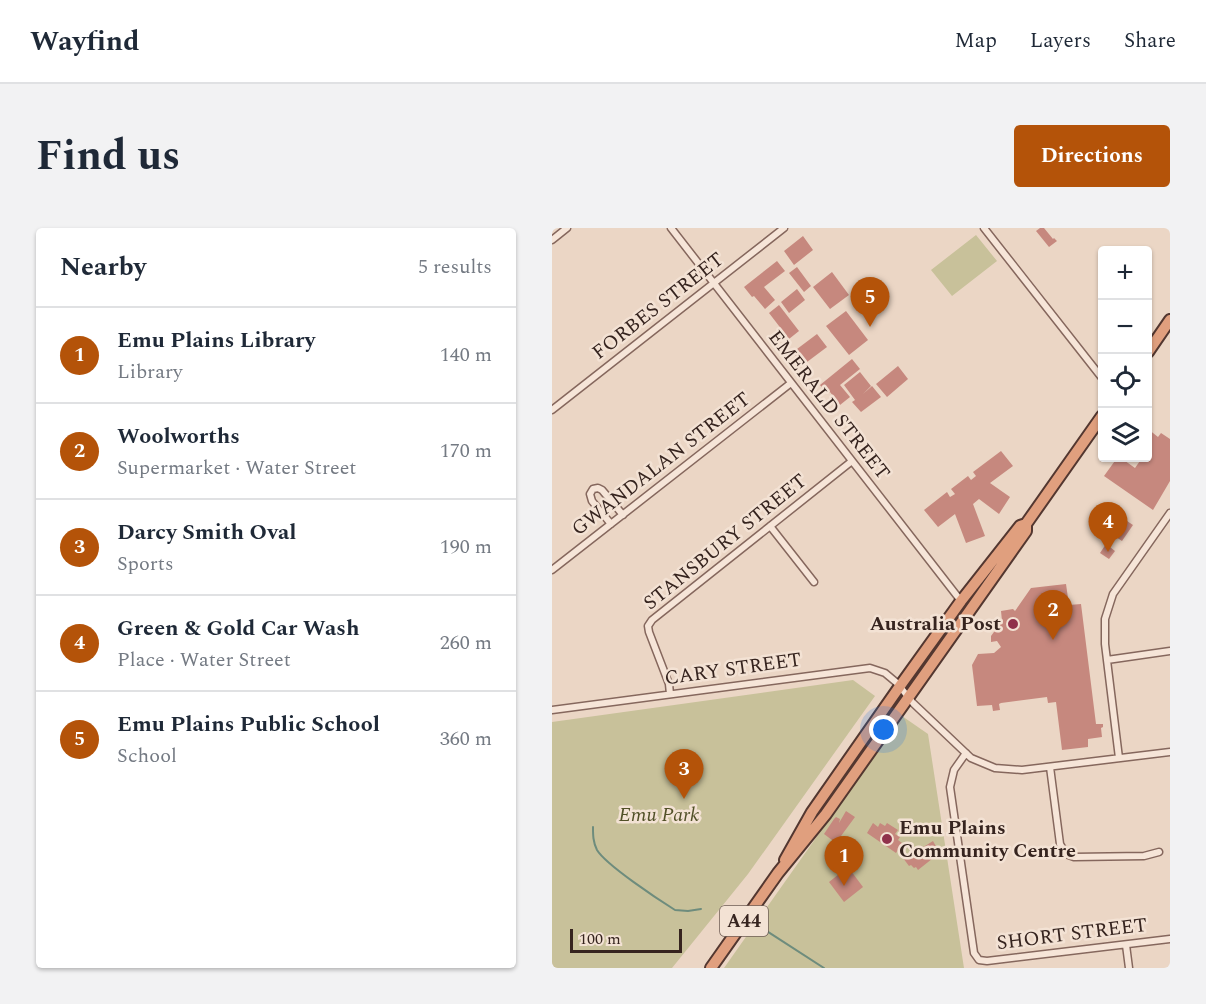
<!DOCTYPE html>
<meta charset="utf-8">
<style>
body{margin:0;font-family:Spectral,serif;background:#f2f2f3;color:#1f2937}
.controls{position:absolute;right:18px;top:18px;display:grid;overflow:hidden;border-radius:6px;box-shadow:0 2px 4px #0004}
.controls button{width:54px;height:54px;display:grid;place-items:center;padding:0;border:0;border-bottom:2px solid #e0e1e3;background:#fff;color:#1f2937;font:30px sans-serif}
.scale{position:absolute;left:18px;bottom:15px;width:112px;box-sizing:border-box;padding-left:6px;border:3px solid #36241f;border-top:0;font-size:16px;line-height:21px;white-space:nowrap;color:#36241f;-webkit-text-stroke:4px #f3e2d4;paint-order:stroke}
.you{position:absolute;left:332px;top:502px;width:21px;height:21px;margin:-15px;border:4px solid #fff;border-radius:50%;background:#1a73e8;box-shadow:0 0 0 9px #1a73e833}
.badge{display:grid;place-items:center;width:39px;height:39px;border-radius:50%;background:#b45309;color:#fff;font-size:20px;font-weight:700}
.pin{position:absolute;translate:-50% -50px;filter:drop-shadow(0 2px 3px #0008)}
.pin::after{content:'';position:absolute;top:32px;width:21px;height:18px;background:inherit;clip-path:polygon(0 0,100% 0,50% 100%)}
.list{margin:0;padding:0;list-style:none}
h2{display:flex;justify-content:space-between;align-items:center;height:78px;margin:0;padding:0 24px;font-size:26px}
h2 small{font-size:20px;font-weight:400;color:#747a83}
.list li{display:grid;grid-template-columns:39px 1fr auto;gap:18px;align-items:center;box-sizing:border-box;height:96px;padding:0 24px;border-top:2px solid #e0e1e3}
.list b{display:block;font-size:22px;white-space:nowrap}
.list p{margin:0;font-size:20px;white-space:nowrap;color:#747a83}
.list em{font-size:20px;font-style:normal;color:#747a83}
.icon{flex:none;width:33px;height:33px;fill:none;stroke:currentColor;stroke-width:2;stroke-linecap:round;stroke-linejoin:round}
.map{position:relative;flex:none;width:618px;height:740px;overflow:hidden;border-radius:6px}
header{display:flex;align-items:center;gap:36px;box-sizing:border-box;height:84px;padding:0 30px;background:#fff;border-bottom:2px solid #e0e1e3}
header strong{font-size:28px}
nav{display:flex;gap:33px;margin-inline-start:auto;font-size:21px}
.intro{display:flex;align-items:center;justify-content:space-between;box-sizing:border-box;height:144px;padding:0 36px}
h1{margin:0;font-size:42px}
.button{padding:15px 27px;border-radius:6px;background:#b45309;color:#fff;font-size:21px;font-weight:700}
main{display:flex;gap:36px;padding:0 36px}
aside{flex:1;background:#fff;border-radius:6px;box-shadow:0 2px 4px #0004}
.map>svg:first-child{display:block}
</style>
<header>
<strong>Wayfind</strong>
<nav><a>Map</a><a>Layers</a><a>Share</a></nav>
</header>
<div class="intro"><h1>Find us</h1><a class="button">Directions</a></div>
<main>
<aside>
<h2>Nearby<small>5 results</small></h2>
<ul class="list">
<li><span class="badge">1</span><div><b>Emu Plains Library</b><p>Library</p></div><em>140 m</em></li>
<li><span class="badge">2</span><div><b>Woolworths</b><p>Supermarket · Water Street</p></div><em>170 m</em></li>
<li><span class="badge">3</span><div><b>Darcy Smith Oval</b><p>Sports</p></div><em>190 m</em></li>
<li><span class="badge">4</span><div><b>Green &amp; Gold Car Wash</b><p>Place · Water Street</p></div><em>260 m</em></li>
<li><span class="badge">5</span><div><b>Emu Plains Public School</b><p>School</p></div><em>360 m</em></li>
</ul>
</aside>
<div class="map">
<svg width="618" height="740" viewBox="0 0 618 740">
<rect width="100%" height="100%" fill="#ebd6c5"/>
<!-- green -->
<path fill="#c8c19a" d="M424,7L445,33L400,68L379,42Z
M301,452L323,468L196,646L120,740H0V494Z
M350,488L376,506L412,740H172Z"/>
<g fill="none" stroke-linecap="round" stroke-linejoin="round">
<!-- stream -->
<path stroke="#6e8c7d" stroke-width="2" d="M41,599C41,607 41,614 45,622C54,637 107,672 123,682L136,683L149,681
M207,698L272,740"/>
</g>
<!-- building -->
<path fill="#c6887e" d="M488,0H492L501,11L502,10L505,13L497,19L484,3Z
M251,8L261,22L242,37L232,23Z
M225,33L233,43L212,59L223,72L213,81L202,68L200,69L192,59Z
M245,39L259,58L252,64L237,45Z
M280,44L297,67L278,81L261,59Z
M245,61L253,72L237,85L229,74Z
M227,77L247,103L237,111L217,85Z
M294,83L316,112L297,127L274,98Z
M265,106L275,119L251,137L241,124Z
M300,131L308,141L288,157L298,169L288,177L278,164L275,166L268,157Z
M346,138L356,151L335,169L324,156Z
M308,144L319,158L311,166L320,158L329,169L309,184L300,174L303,172L292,157Z
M596,201L606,209L609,205L618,211V253L601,282L552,248L565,230H569L583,240L590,230H596Z
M449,223L461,238L438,255L458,269L447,286L427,271L421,276L433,308L414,315L403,286L386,299L372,282L395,264L398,269L403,266L399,261L416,248L419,252L424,248L421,244Z
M572,291L581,297L570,313L561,307Z
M554,316L563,323L557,331L548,325Z
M514,356L517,377L529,376L544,496H551V499L549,500L550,509L536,511V519L510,522L504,474L496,475L495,469L449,475L447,476L448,482L441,483L440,477L425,478L420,437L426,426L442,425L449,419L445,413L439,414V408L450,393L449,383L461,381L463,383L479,360Z
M294,583L303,589L289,608L298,614L292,621L272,606L282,591L284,589L288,591L287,595Z
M321,595L326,599L328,595L333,598L335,595L346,602L343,606L348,609L346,612L350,615L344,625L315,605Z
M381,613L386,622L384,624L385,627L366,642L364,639L362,640L359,637L357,638L351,630L362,620L365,623Z
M296,639L311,659L292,674L277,654Z"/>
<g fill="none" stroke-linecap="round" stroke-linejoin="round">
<defs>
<path id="minor" d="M119,0L409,373
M432,0L550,150
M0,12L15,0
M0,182L232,0
M59,296L40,273L38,266L41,261L46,260L50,262L71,287
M218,298L262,354
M0,342L239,155
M555,432L618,423
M118,466L117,456L97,404L96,398L100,392L300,233
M0,482L318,440L333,445L345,455L361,475L419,530L443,540L470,542L618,524
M414,525L402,542L398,559L422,725L427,732L435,733L618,711
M567,530L553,416V391L561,366L618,285
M498,539L508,616L514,626L522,629L592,628L607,624
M574,717L577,740"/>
<path id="trunk" d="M596,124L618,92
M233,632L260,584L348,458L409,373L468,298L474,296
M159,740L226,645L274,586L474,303V296L550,188"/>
</defs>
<!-- minor casing -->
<use href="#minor" stroke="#85675d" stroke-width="9"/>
<!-- trunk casing -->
<use href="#trunk" stroke="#533730" stroke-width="14"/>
<!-- minor -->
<use href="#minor" stroke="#f6e5d8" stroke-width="6"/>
<!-- trunk -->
<use href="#trunk" stroke="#e09f7e" stroke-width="10"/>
</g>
<!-- markers -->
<g fill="#90314b" stroke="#f3e2d4" stroke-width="2">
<circle cx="461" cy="396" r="6"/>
<circle cx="335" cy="611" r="6"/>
</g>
<g text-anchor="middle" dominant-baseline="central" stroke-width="5" stroke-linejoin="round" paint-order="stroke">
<!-- shield labels -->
<rect fill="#f3e2d4" stroke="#6f5d55" stroke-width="1.5" x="168" y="678" width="48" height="30" rx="4.5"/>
<g font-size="18" font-weight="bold" fill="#36241f">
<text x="192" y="693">A44</text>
</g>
<!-- street labels -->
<g font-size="20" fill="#36241f" stroke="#f3e2d4">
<text transform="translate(106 78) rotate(-38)">FORBES STREET</text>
<text transform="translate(277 177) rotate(52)">EMERALD STREET</text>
<text transform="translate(109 236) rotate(-38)">GWANDALAN STREET</text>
<text transform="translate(173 314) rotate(-39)">STANSBURY STREET</text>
<text transform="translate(181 441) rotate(-8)">CARY STREET</text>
<text transform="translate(520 706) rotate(-7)">SHORT STREET</text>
</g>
<!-- poi labels -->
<g font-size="20" font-weight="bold" fill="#36241f" stroke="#f3e2d4" text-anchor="end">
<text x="449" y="396">Australia Post</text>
<text x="347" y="600" text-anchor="start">Emu Plains<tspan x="347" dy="23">Community Centre</tspan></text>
</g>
<!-- park labels -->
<g font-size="20" font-style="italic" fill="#515027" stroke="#f3e2d4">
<text x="107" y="587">Emu Park</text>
</g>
</g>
</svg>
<div class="controls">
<button>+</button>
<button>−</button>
<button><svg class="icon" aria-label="locate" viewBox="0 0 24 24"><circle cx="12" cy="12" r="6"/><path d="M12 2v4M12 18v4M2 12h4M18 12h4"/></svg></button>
<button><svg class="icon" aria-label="layers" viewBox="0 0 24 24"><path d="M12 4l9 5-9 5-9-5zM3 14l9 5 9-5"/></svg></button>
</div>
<div class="scale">100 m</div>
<div class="you"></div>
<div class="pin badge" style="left:292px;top:658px">1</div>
<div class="pin badge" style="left:501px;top:412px">2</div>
<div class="pin badge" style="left:132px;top:571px">3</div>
<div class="pin badge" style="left:556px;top:324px">4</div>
<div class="pin badge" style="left:318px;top:99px">5</div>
</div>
</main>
